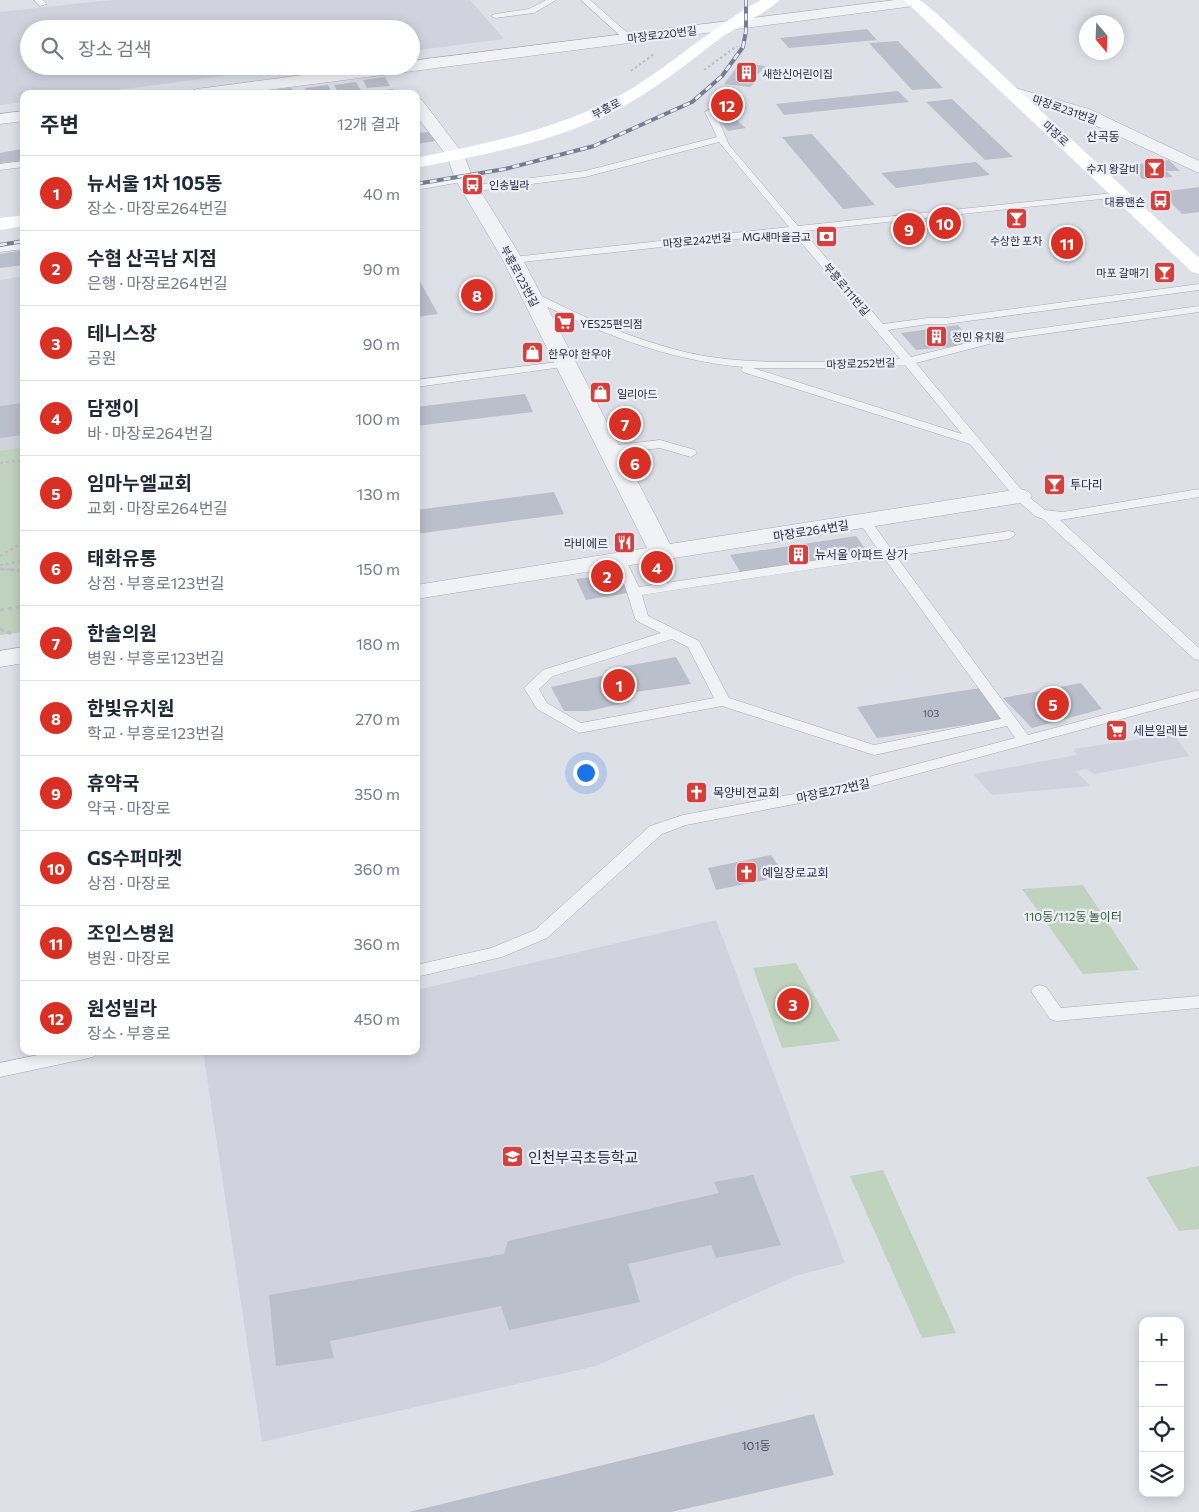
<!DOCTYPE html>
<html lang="ko">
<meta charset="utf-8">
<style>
body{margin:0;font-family:Commissioner,"Noto Sans KR",sans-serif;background:#f6f6f7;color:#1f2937}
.controls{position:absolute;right:15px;bottom:15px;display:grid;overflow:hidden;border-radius:10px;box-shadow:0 2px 12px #0003}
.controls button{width:45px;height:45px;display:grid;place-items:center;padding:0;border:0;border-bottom:1px solid #e0e1e3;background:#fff;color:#1f2937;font:25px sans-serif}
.compass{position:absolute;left:1079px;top:15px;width:45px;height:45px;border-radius:50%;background:#fff;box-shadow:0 2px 12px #0003;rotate:161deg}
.you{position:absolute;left:585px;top:772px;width:18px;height:18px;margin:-12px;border:4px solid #fff;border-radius:50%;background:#1a73e8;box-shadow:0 0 0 8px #1a73e833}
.badge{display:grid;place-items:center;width:32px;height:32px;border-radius:50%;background:#d93025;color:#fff;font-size:16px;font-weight:700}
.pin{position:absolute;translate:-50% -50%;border:2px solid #fff;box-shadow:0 1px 5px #0006}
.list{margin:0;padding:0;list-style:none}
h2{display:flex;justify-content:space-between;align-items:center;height:65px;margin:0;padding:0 20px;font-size:21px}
h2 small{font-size:16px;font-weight:400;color:#747a83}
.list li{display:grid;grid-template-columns:32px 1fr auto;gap:15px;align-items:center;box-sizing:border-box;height:75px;padding:0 20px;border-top:1px solid #e0e1e3}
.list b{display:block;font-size:19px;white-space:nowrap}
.list p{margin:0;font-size:16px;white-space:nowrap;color:#747a83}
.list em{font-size:16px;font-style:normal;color:#747a83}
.icon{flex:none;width:28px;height:28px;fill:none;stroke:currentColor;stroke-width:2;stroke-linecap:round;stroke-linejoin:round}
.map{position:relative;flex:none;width:1199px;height:1512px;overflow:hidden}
.search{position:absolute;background:#fff;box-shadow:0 2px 12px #0003;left:20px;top:20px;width:400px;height:55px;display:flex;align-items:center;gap:12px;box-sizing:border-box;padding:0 18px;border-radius:28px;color:#747a83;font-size:19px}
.panel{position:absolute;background:#fff;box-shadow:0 2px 12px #0003;left:20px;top:90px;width:400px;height:965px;border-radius:10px}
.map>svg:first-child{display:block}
</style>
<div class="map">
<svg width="1199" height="1512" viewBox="0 0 1199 1512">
<rect width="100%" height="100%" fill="#dee0e8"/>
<!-- built -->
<path fill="#d0d2de" d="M111,0H470L504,39L411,51V29H29V66H298L87,94H24V102L0,105V12Z
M24,276V448L0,452V280Z
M1174,734L1189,756L1094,774L1086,769L1076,771L1090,786L992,795L973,774L1077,755L1073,749Z
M716,920L845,1263L795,1276L596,1366L262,1442L203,1051H416V990Z"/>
<!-- green -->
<path fill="#c0d3be" d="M24,447V632L0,635V451Z
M1083,885L1139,970L1083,974L1022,889Z
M796,963L840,1041L782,1048L753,968Z
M1199,1166V1229L1179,1231L1146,1177Z
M883,1170L956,1333L922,1338L850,1176Z"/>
<!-- building -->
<path fill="#bbbecb" d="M867,29L877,40L789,48L780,38Z
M898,41L943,88L912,90L869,43Z
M740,63L766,66L752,80L756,81L750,87L724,84Z
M385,77L390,86L367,88L363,80Z
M356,82L363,94H339L334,85Z
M328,85L333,94H308L305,88Z
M291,88L297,94H267L264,91Z
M393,89L397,94H379L377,91Z
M898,91L909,102L784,115L776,104Z
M952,99L1013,157L985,160L926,102Z
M743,101L746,109L711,110L708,102Z
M730,114L746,128L728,131L715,116Z
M429,132L436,141L416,144V133Z
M812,134L875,205L843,209L782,137Z
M21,149L24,160L0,163V153Z
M1169,160L1180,171H1166L1173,177L1142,179L1132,165Z
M976,162L990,175L896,188L881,173Z
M1199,187V212L1182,214L1161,192Z
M24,250V265L0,268V254Z
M416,274L438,314L416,317Z
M958,325L971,340L957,346L916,350L901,333Z
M525,394L533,412L416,426V407Z
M24,403V435L0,438V406Z
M554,492L564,514L416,534V510Z
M856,536L868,553L741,573L730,555Z
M619,574L628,593L586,600L576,579Z
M676,657L691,684L628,693L629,702L589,711H564L551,687L610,674V669Z
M1081,683L1102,709L1032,728L1003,698Z
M980,688L1007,719L877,738L857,707Z
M771,855L785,876L716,890L708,868Z
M753,1175L781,1245L716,1258L711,1245L628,1264L640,1302L509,1330L501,1306L330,1341L334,1358L276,1366L269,1295L504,1254L508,1241L719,1193L714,1182Z
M814,1414L834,1475L671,1512H409Z"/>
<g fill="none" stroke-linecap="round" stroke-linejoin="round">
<defs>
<path id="service" d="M34,0H43L47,4L40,6Z
M546,0H556L534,13L495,18L491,16L495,14L529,9Z
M581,0H590L631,36V40H625Z
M710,109L715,112L729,145L798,226L1123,192V196L1120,197L803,231L883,324L928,318H946L1199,284V290L946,324H928L888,330L911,357L1008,333L1199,306V312L1008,339L916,363L1024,493L1045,510L1063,512L1199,489V497L1060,520L1199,648V660L1194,659L1043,519L1035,516L1016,499L970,444L743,372L741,370L743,367C666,360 595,332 526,296L525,294L526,292H534C582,317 632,339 685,352C727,362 770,362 813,362C842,361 871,362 900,359L793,233L513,263L508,260L513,257L789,227L719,142L585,177L470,192L465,189L470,186L585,171L717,137L705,112ZM905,365L962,434L753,368H852Z
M24,161V167L0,170V164Z
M464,176L467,177V181L416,190V184Z
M24,243V249L0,252V246Z
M566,361L570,362L572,364L570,366L416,387V380Z
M660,440L695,450L697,453L691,457L660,448L609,454L603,450L609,446Z
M864,517L869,518L891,549L1009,531L1014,532L1015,535L1009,539L896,556L1028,735L1199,690V698L831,797L686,825L662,834L547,938L502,957L416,977V965L491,948L535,930L650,826L683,815L831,787L1015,738L1007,726L874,755L722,706L579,733L537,709L524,688L543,670L661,633L637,621L635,618L625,586L612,560L614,557H624L639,587L879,551L858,521ZM884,558L1001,719L874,745L729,698L699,641L648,616L642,595ZM672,639L688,647L714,698L581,723L547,703L539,689L553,676Z
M1040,985L1046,987L1061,1008L1199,996V1008L1056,1021L1050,1019L1031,991L1034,987Z
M57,1051H98L95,1056L89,1058L0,1077V1063Z"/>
<path id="minor" d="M895,0H920L921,2L919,5L914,6L236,94H189L191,91L197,89L371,66H411V61Z
M1012,87L1089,109L1199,161V173L1077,117L1006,95L1004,92L1006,89Z
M416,98L422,100L464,155L473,179L523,260L670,544L1020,489L1028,491L1032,496L1028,501L1020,503L416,599V585L647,548L503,260L455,179L447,156L416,115Z
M24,111V121L0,124V114Z
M24,647V663L0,667V651Z"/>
</defs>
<!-- service casing -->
<use href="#service" stroke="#a7aab6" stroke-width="1"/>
<!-- minor casing -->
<use href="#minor" stroke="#a7aab6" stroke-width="1"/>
<!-- path-far2 -->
<path stroke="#bcbec7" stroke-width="2" stroke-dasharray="2.5 2.5" stroke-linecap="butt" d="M704,70L737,46
M631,71L654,54"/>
<!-- path-far1 -->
<path stroke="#bcbec7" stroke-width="2.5" stroke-dasharray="3 3" stroke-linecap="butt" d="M0,463L24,460
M0,556L24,542
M0,565L24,561
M0,569L16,570"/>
<!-- path -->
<path stroke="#bcbec7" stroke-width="3" stroke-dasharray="4 4" stroke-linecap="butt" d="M1,569L24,571
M0,610L24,606
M0,629L11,634"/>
<!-- service -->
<use href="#service" fill="#f1f2f6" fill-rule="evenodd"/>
<!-- minor -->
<use href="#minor" fill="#f1f2f6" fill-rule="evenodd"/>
<!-- secondary -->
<path fill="#fff" fill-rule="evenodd" d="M761,0H779C775,7 733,30 722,37C687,63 653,92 613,112C551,143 483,155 416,168V158C489,143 561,129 626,92C673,64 713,26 761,0Z
M904,0H920L936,13L1199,258V274L1192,272Z
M24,215V226L0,230V218Z"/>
<defs>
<path id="rail" d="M416,184L505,169L594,146L692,102L722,76L743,47L746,31V0
M0,245L24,241"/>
</defs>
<!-- rail casing -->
<use href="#rail" stroke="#767c93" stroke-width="4"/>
<!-- rail -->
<use href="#rail" stroke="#edeff6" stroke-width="2.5" stroke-dasharray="7" stroke-linecap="butt"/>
</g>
<!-- icons -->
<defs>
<symbol id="building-square" viewBox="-11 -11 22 22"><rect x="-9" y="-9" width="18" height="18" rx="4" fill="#d63f3b" stroke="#edeff6"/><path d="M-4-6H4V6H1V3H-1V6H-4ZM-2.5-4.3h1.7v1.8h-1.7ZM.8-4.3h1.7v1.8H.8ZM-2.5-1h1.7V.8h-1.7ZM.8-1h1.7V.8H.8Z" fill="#fff"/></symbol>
<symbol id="bar-square" viewBox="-11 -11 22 22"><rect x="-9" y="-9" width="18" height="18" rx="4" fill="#d63f3b" stroke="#edeff6"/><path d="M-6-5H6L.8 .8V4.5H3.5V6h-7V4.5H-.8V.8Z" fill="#fff"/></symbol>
<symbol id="bus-square" viewBox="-11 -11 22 22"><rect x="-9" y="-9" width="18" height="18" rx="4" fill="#d63f3b" stroke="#edeff6"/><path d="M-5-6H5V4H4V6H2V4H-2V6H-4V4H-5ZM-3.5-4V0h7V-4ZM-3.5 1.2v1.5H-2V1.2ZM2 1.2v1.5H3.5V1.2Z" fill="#fff"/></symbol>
<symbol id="bank-square" viewBox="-11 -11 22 22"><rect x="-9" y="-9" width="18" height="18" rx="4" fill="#d63f3b" stroke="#edeff6"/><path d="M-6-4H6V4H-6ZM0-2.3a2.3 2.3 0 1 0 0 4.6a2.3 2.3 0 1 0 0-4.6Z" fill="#fff"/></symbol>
<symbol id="supermarket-square" viewBox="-11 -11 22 22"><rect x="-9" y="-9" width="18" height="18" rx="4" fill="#d63f3b" stroke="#edeff6"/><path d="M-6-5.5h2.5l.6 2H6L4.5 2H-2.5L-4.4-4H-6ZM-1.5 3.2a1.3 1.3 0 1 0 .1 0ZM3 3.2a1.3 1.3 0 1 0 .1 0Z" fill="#fff"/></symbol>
<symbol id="shop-square" viewBox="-11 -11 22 22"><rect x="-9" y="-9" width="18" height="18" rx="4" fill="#d63f3b" stroke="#edeff6"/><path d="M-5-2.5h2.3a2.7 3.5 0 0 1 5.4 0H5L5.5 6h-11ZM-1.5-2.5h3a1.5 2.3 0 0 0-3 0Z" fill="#fff"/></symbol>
<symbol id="restaurant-square" viewBox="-11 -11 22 22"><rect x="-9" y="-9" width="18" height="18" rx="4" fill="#d63f3b" stroke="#edeff6"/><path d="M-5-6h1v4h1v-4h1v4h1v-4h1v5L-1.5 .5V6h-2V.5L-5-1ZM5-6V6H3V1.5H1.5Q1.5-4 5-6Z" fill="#fff"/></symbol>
<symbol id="church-square" viewBox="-11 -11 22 22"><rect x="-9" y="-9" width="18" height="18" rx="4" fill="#d63f3b" stroke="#edeff6"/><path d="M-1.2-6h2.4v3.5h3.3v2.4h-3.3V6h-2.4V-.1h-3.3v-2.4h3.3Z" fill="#fff"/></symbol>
<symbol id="school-square" viewBox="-11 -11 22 22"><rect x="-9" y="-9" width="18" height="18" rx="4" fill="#d63f3b" stroke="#edeff6"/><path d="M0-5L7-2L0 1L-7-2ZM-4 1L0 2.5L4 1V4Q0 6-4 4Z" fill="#fff"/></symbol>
</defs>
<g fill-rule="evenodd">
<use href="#building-square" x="734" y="60" width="25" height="25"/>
<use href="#bar-square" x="1142" y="156" width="25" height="25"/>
<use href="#bus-square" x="460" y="172" width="25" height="25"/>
<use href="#bus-square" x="1148" y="188" width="25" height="25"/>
<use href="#bar-square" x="1004" y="206" width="25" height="25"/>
<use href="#bank-square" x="814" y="224" width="25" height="25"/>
<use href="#bar-square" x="1152" y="260" width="25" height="25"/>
<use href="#supermarket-square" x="552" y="310" width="25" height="25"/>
<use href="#building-square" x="924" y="324" width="25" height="25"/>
<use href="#shop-square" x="520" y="340" width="25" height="25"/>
<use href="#shop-square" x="588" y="380" width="25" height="25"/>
<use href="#bar-square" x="1042" y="472" width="25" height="25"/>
<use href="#restaurant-square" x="612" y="530" width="25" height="25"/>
<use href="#building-square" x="786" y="542" width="25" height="25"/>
<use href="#supermarket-square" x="1104" y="718" width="25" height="25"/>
<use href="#church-square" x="684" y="780" width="25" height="25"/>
<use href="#church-square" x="734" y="860" width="25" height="25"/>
<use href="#school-square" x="500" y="1144" width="25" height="25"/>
</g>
<g text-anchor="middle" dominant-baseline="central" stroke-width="4.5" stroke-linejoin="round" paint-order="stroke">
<!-- number labels -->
<g font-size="10" fill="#4b5063">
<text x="931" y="713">103</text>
</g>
<!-- far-street labels -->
<g font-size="11" fill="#262b40" stroke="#edeff6">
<text transform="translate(662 34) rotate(-7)">마장로220번길</text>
<text transform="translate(606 108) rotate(-27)">부흥로</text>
<text transform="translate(1065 109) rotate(19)">마장로231번길</text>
<text transform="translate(1056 133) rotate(43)">마장로</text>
<text transform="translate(697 240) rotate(-6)">마장로242번길</text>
<text transform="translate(520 276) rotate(62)">부흥로123번길</text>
<text transform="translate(847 289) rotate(50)">부흥로111번길</text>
<text transform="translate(861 363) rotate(-2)">마장로252번길</text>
</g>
<!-- far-poi labels -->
<g font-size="11" fill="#262b40" stroke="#edeff6" text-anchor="start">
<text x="762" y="73">새한신어린이집</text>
<text x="1139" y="168" text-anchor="end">수지 왕갈비</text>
<text x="489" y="184">인송빌라</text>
<text x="1145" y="201" text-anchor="end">대륭맨숀</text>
<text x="811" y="236" text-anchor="end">MG새마을금고</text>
<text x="1016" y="240" text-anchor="middle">수상한 포차</text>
<text x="1149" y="272" text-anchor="end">마포 갈매기</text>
<text x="580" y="323">YES25편의점</text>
<text x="952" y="336">정민 유치원</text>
<text x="548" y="353">한우야 한우야</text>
<text x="617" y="393">일리아드</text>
</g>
<!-- far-quarter labels -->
<g font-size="12" fill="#191c31" stroke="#edeff6">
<text x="1103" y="136">산곡동</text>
</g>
<!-- poi labels -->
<g font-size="12" fill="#262b40" stroke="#edeff6" text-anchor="start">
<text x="1070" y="484">투다리</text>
<text x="608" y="543" text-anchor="end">라비에르</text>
<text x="815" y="554">뉴서울 아파트 상가</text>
<text x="1133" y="730">세븐일레븐</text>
<text x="713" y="792">목양비젼교회</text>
<text x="762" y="872">예일장로교회</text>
</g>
<!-- street labels -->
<g font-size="12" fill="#262b40" stroke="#edeff6">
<text transform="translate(811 530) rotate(-9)">마장로264번길</text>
<text transform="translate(833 790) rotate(-12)">마장로272번길</text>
</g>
<!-- park labels -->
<g font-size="12" fill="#335d33" stroke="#edeff6">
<text x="1073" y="916">110동/112동 놀이터</text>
</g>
<!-- near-number labels -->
<g font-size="12" fill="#4b5063">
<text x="756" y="1445">101동</text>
</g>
<!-- near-poi labels -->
<g font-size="15" fill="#262b40" stroke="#edeff6" text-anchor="start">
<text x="528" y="1157">인천부곡초등학교</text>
</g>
</g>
</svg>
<div class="controls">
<button>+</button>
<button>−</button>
<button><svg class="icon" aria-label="locate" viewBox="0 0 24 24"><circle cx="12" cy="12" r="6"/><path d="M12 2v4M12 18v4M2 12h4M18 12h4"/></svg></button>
<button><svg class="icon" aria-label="layers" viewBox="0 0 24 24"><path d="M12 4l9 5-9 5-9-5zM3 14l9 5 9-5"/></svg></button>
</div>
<svg class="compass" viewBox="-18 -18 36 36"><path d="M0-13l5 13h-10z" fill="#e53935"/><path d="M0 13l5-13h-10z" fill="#747a83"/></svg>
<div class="you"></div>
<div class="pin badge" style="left:619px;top:685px">1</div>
<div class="pin badge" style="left:607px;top:576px">2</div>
<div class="pin badge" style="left:793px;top:1004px">3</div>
<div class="pin badge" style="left:657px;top:567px">4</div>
<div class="pin badge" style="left:1053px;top:704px">5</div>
<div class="pin badge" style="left:635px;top:463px">6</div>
<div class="pin badge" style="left:625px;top:424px">7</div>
<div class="pin badge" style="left:477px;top:295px">8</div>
<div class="pin badge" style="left:909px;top:229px">9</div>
<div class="pin badge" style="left:945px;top:223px">10</div>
<div class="pin badge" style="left:1067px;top:243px">11</div>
<div class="pin badge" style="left:727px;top:105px">12</div>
<div class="search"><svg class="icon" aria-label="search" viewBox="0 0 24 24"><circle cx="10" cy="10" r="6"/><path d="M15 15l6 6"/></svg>장소 검색</div>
<section class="panel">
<h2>주변<small>12개 결과</small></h2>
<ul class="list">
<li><span class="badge">1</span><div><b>뉴서울 1차 105동</b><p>장소 · 마장로264번길</p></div><em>40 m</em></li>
<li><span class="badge">2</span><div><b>수협 산곡남 지점</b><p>은행 · 마장로264번길</p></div><em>90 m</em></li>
<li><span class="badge">3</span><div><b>테니스장</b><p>공원</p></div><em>90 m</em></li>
<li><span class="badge">4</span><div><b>담쟁이</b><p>바 · 마장로264번길</p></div><em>100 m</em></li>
<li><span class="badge">5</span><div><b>임마누엘교회</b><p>교회 · 마장로264번길</p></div><em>130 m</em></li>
<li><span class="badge">6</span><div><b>태화유통</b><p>상점 · 부흥로123번길</p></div><em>150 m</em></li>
<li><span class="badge">7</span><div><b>한솔의원</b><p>병원 · 부흥로123번길</p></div><em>180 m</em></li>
<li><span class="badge">8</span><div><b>한빛유치원</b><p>학교 · 부흥로123번길</p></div><em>270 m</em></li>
<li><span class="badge">9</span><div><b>휴약국</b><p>약국 · 마장로</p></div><em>350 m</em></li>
<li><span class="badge">10</span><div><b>GS수퍼마켓</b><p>상점 · 마장로</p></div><em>360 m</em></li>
<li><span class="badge">11</span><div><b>조인스병원</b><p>병원 · 마장로</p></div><em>360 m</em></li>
<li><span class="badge">12</span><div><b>원성빌라</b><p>장소 · 부흥로</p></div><em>450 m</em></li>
</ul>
</section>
</div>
